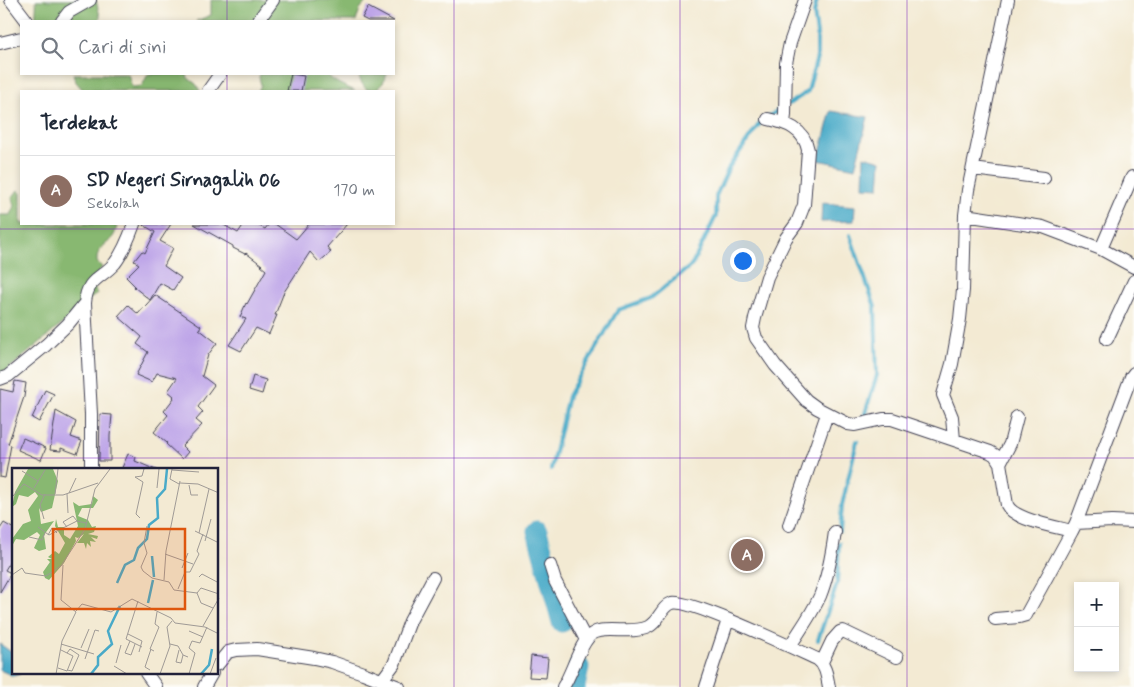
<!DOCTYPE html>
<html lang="id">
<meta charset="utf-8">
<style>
body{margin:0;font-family:Mynerve,sans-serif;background:#f2f2f3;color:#1f2937}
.controls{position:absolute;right:15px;bottom:15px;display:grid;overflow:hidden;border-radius:0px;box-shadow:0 2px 8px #0003}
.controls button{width:45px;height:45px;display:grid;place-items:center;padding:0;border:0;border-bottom:1px solid #e0e1e3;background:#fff;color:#1f2937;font:25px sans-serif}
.you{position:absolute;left:742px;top:260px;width:18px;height:18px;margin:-12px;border:4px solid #fff;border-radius:50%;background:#1a73e8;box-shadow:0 0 0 8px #1a73e833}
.badge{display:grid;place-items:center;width:32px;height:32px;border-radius:50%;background:#b5179e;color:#fff;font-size:16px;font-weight:700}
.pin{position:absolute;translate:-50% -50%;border:2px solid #fff;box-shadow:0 1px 5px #0006}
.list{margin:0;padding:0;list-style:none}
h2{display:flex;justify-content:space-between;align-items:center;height:65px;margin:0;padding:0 20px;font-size:21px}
h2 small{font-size:16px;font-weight:400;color:#747a83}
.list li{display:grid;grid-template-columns:32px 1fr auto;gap:15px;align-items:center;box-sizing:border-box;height:70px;padding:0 20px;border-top:1px solid #e0e1e3}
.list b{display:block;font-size:19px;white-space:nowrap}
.list p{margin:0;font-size:16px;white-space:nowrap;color:#747a83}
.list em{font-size:16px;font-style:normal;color:#747a83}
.icon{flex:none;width:28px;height:28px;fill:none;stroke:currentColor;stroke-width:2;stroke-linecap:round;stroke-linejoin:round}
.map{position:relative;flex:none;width:1134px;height:687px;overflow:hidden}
.search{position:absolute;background:#fff;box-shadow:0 2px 8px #0003;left:20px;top:20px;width:375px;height:55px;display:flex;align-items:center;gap:12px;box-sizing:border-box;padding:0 18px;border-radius:0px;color:#747a83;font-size:19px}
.panel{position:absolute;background:#fff;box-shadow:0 2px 8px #0003;left:20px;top:90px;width:375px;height:135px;border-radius:0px}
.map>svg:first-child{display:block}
</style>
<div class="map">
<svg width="1134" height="687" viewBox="0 0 1134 687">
<rect width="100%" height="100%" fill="#fdfcf7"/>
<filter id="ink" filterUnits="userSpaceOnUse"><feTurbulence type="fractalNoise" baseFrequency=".02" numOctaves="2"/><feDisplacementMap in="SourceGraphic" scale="10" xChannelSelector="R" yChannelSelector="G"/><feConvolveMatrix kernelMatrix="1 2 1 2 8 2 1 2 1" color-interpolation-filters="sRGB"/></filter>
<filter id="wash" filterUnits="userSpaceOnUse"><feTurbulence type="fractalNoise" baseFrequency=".0096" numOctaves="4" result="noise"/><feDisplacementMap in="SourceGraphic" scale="20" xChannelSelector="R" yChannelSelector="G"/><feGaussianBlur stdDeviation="1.12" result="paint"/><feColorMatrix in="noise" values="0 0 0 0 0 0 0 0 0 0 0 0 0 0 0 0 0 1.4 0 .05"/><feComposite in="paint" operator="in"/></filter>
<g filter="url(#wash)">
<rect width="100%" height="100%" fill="#f3ead3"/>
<!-- forest -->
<path fill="#88b871" stroke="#556d56" d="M36,0H96L100,16L99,21H36C35,14 37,6 36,0Z
M211,0H368L360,9L356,21H196L211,15Z
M73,74H128L132,87L142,86L148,74H187L188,78L196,84L200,91H84L76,82Z
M260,74H327C334,83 345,86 355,91H258L261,85L259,77Z
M358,74H387L383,83L376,90L366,89L361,82Z
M18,190L21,193V224H117C115,244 102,242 98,254C97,256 97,259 97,262L102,267L92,283L97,294L87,301L80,309L0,376V215H10L14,206L12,198Z"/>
<!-- water -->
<path fill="#49aac8" stroke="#366682" d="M831,111L868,117L855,168L818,160Z
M864,156L881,161L879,188L863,187Z
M822,203L855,206L854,221L821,222Z
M0,644L14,654V673L20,674L13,676L0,670Z"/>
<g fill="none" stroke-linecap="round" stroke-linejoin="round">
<!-- stream -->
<path stroke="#49aac8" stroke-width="4" d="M789,104L808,91L817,57V34L814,13L817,0
M850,235L875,307L877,375L863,420
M551,469L568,396L618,310L651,298L692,265L716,216V196L729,167L760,123L783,107
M840,531L842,505L857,441
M818,640L837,584L839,543"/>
<!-- river -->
<path stroke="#49aac8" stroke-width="21" d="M537,531L562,622
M575,687L579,667"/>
</g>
<g id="blocks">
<!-- building -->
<path fill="#bea5e8" d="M368,7L394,21H368L362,18Z
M291,74L304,76L301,91H287Z
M142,224H171L160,241L173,248L164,266L181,278L173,290L160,283L150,300L134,287L135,286L126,277L139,264L134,261L142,251L145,253L155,232Z
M194,224H222L238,233L244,224H256L265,229L269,224H275L296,239L309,224H347L327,247L331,252L319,262L310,252L284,292L275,315H277L269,334L256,328L241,351L229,345L246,319L240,317L246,303L247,304L266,270L261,266L262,265L246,253L245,254L233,248V246Z
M155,295L201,326L199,329L217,343L208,355L202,376L214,385L198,407L203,412L196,420L202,425L182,446L188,452L182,459L166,444L167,443L154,432L168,415L164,411L174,398L173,397L174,396L168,391L177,378L157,373L152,382L136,375L148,352L137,344L142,337L118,316L128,305L138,314Z
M253,376L266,380L262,394L249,390Z
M15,381L26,383L24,397L8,444L11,445L5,478L0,477V389L13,392Z
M45,390L54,394L39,422L32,418Z
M56,411L76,422L71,437L82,441L77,454L61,448V451L50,450Z
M100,414L112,415L110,436V461H99Z
M23,438L46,448L41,460L18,450Z
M128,454L136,457L135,461L156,470H121Z
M4,523L14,529V555L5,570L11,573L0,592V529Z
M531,656L548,658L546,678L529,677Z"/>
</g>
</g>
<g filter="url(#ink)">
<use href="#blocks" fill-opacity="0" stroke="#414052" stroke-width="1"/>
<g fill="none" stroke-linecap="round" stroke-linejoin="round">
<defs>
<path id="minor" d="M11,0L27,21
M62,21L69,12L90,0
M258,21L273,0
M0,43L21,38
M208,91L220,74
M768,119C787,123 804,129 808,150L804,205L797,223L786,238L767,277L755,318L753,328L756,338L775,365L806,400L817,408L848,424L855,425L883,419H892L990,452L995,455L1000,463L1007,505C1014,520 1056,527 1072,531L1076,523L1112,521L1134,522
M784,123L785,115L786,63L790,43L805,0
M973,169L1044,178
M965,215L1043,227L1101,249L1134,267
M1101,249L1132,177
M1107,339L1134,281
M0,379L8,376L46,345L68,324L85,303
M954,440L952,417L943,395L952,364L960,319L963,290L965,215L968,190L1008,0
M1000,463L1010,444L1017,417
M91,470V414L85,303C87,278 101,279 115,263C124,251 129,238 134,224
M1076,523L1131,377L1134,373
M789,525L827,414
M550,565L555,581L586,640
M995,619L1019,617L1026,615L1072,531
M790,646C800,630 812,614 820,596C828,576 832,554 835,532
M822,662L832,641L840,632L843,631L897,657
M218,664L228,652L236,650L257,649L314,658L332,662L363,673L399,687
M146,673L156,687
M382,680L394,664L410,621L433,578
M204,687L212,673
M563,687C572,674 580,642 592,634C598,630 604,630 611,630C622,630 637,632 648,627C659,622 661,607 672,603C688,598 797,650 817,659C826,665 827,677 829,687
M706,687L728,620"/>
</defs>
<!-- minor casing -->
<use href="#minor" stroke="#414052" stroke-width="14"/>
<!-- minor -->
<use href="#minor" stroke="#fff" stroke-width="12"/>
</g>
</g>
<!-- grid -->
<path fill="none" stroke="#7b2cbf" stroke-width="1" stroke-opacity="0.55" d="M227,0V21M454,0V687M680,0V687M907,0V687M227,74V91M227,224V687M0,229H1134M0,458H1134"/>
<!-- overview -->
<g transform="translate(12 468)">
<rect width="206" height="206" fill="#f3ead3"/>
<path d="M16,1H41L46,13L40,40L29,44L27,40L29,56L42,53L32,67L34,81L27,83L22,80L28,67L25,64L12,72L4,71L0,78V71L11,56L19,53L16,42L26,28L23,24L16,29L7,27L4,36L0,39L3,24ZM81,28L86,32L81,40H70L66,48L76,52L80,59L84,58L82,64L76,66L86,68L85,71L79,69L84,74L78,73L79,79L75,75L74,81L72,75H65L72,66L66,70L63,69L64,73L52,95L37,112L33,110L31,104L38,94L35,91H40L36,89L43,83L47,86L53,75L43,58L44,51L46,59H52V67L58,71L66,58L61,34L67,38L80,36Z" fill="#88b871"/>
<path fill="none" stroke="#49aac8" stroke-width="2.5" d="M140,88L142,109M105,115L113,97L122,92L126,80L135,71L137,57L146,50L145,30L153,21L155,1M136,135L141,112M79,206L86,197V189L100,176L96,163L108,138M189,206L197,197L200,181"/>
<path fill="none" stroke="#9f9a96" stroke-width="1" d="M160,1L158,11L167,16M160,2L187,4M10,3L26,13M168,15L186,16L207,25M177,17L179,27H186M22,20L33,2M145,20L147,1M57,25L64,10M43,26L46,1M55,26L56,45M0,29L12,16L30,27H51L86,15M128,50L124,46L131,14L123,9L130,8L132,1M32,51L28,37L33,26M135,58L132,75L135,85L129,99L131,103L140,110L157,114L162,122L185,125L189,135L201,140M26,59L37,67L65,53L74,55M55,59L51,54L61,48L65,53M183,63L207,75M187,65L197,21M36,67L40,60L45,65M17,69L30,72L33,65M193,73L199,51M153,86L181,96M170,100L176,85M0,107L10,100L13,105L34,108L49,98L73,61L83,21L98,1M187,109L190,106L207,115M152,112L154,83L168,13M166,121L173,104H178L187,86L185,83L191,66M185,125L189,120L207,126M126,133L114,171L130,179M64,143L70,136L99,144L120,131L159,150L163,155L193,159L207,166M191,158L207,130M177,163L191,169M116,166L130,173L127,184M118,173L113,185L119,187L123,176M49,176L82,186M158,176L166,178L171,187L176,189M69,180L77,161M167,182L164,194L169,195L171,187M142,183L138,181L147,159L143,156L145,144M73,191L83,162L87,163M104,195L109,177M102,198L115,206M46,200L55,203L61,188L49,182M55,202L60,203L67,187L58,181L55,185M138,202L133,199L139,181M44,206L50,173L64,144L49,132L51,97M148,206L158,178L155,159L160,153M177,206L183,185L177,180L180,173L188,175L195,159M198,206L204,190"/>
<path fill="#de560e" fill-opacity="0.15" stroke="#de560e" stroke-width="2.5" d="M41,61H173V141H41Z"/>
<rect width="206" height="206" fill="none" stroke="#22223b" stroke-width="2.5"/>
</g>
</svg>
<div class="controls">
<button>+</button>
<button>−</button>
</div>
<div class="you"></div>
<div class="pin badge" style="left:747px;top:555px;background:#8d6e63">A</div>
<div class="search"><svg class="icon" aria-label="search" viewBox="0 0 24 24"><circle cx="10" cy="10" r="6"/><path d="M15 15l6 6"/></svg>Cari di sini</div>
<section class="panel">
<h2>Terdekat<small></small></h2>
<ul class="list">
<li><span class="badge" style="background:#8d6e63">A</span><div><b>SD Negeri Sirnagalih 06</b><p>Sekolah</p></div><em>170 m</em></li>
</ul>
</section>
</div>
